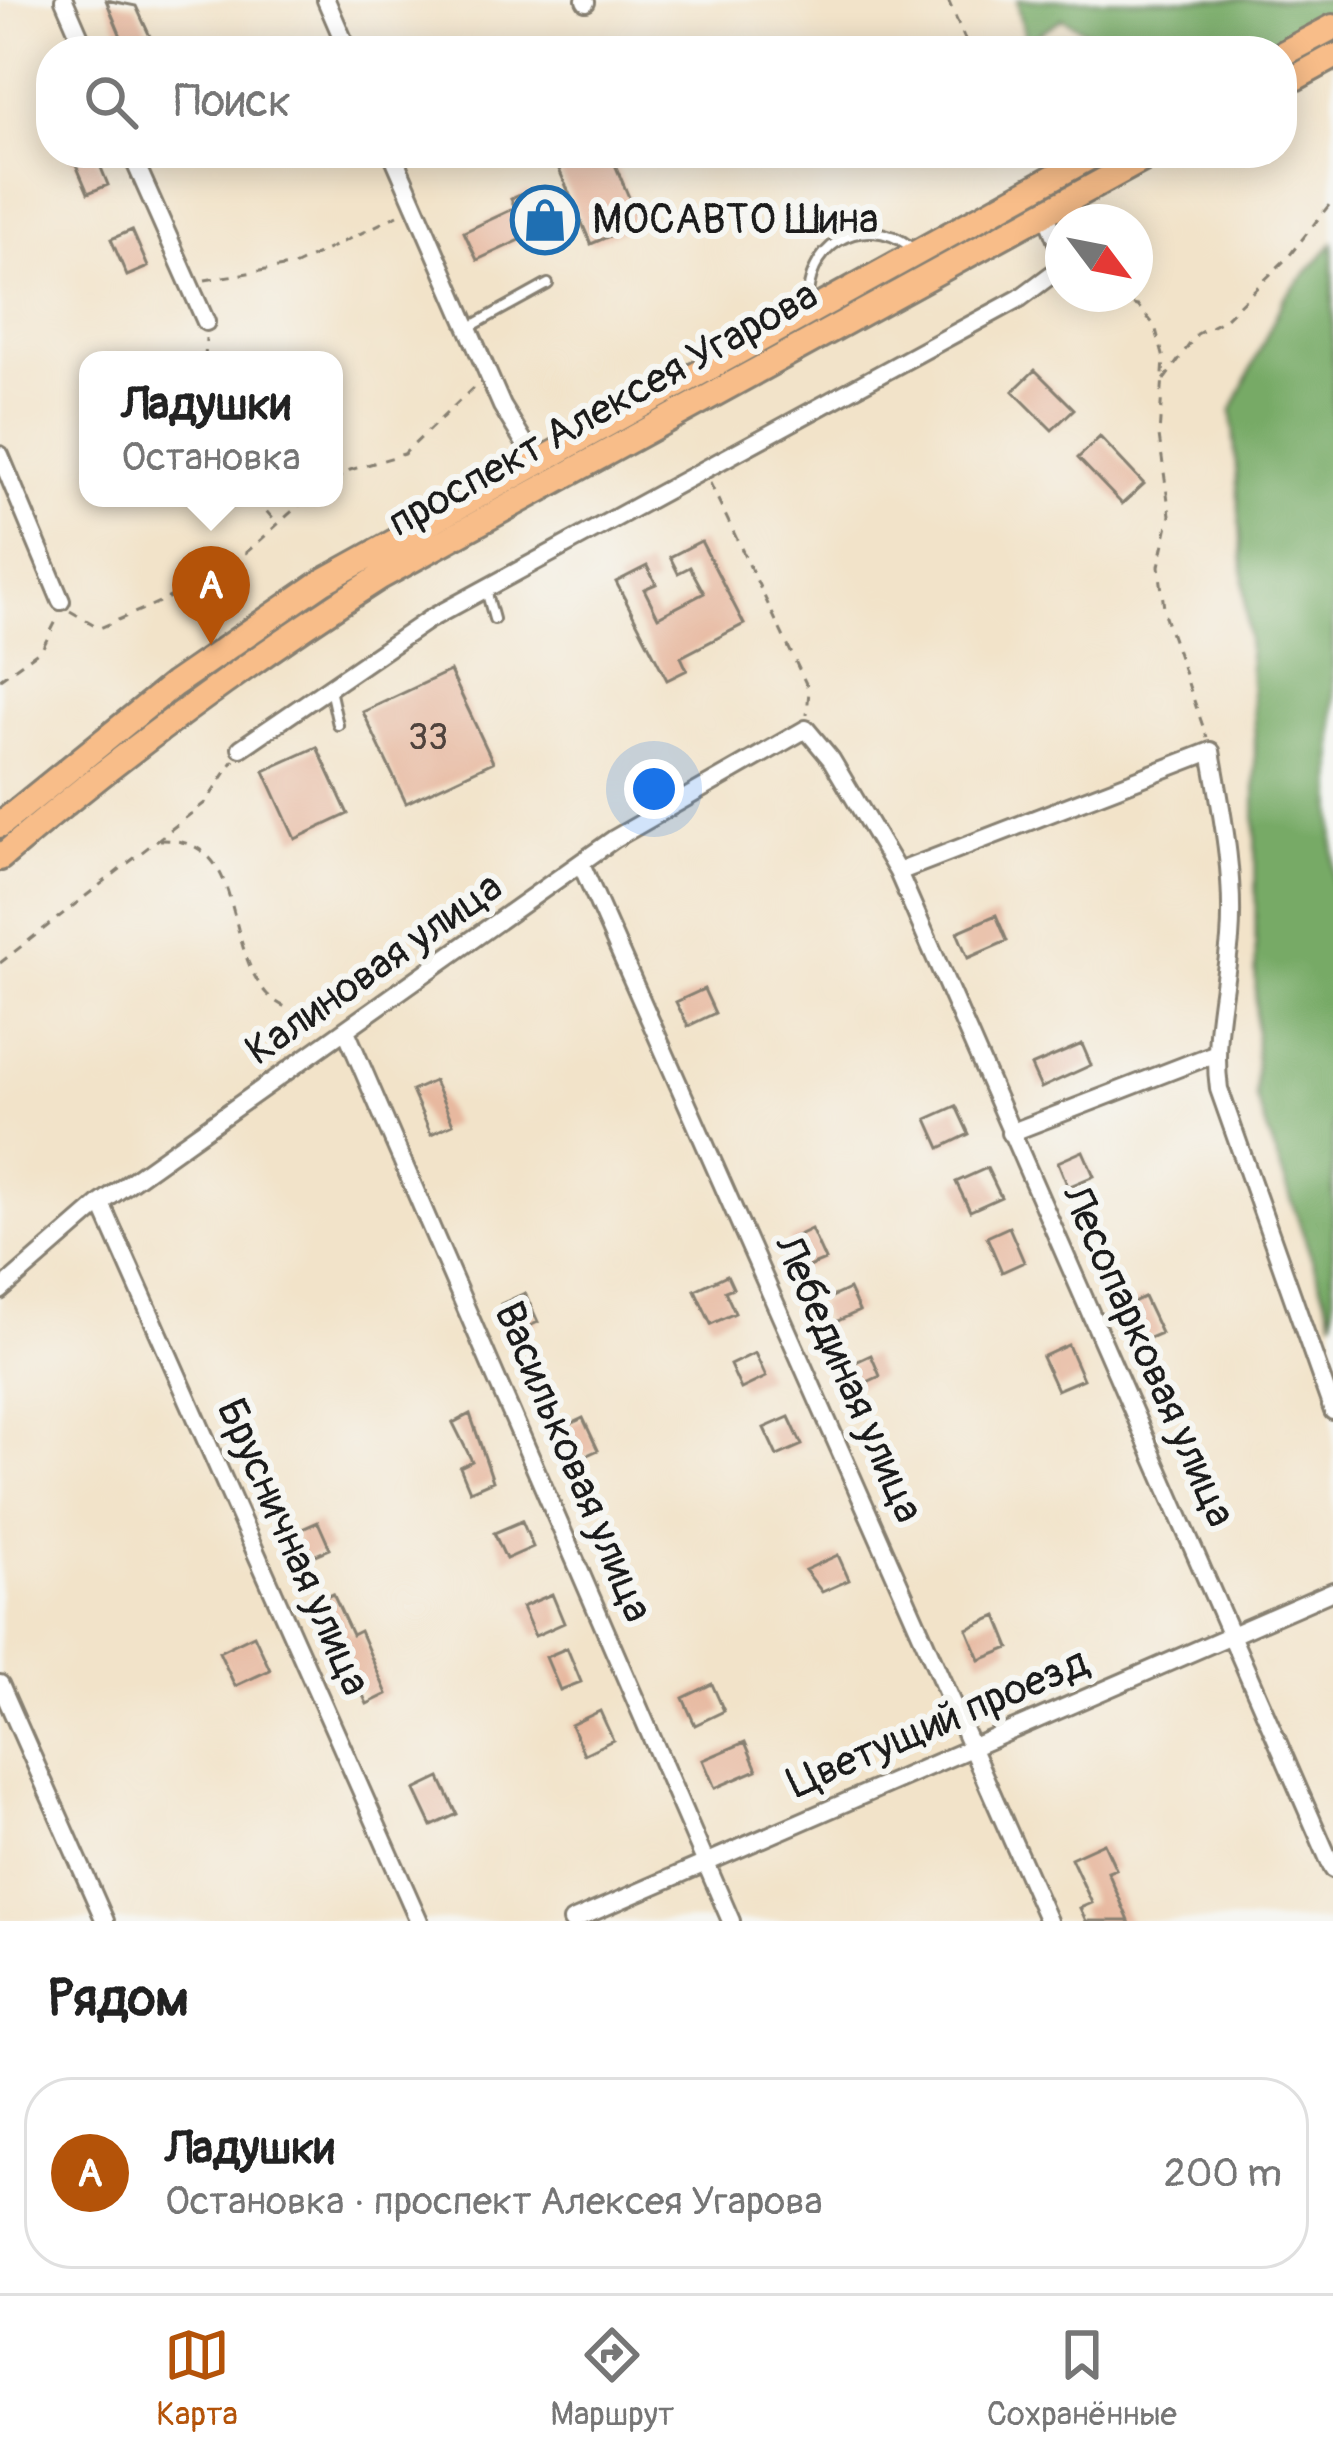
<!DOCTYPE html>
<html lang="ru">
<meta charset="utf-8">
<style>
body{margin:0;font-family:Pangolin,sans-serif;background:#f2f2f2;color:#222}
.compass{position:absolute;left:1045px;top:204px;width:108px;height:108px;border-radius:50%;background:#fff;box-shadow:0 6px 30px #0003;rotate:122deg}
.you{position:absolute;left:654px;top:789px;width:42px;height:42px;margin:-30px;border:9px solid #fff;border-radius:50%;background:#1a73e8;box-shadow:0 0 0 18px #1a73e833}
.badge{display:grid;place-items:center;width:78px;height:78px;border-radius:50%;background:#b45309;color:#fff;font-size:39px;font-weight:700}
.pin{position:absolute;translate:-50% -99px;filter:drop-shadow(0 3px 6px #0008)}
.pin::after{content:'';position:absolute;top:63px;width:42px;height:36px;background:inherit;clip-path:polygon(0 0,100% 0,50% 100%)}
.popup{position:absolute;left:79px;top:351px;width:264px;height:156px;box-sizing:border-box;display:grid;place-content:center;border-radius:24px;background:#fff;filter:drop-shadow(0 3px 9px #0005);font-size:39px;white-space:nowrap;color:#767676}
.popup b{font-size:45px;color:#222}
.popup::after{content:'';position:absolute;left:50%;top:100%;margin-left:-24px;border:24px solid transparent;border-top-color:#fff}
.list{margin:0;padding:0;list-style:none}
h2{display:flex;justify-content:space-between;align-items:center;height:156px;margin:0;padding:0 48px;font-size:51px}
h2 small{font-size:39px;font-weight:400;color:#767676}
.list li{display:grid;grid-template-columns:78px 1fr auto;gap:36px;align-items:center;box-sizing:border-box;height:192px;margin:0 24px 24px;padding:0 24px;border:3px solid #e0e0e0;border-radius:48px}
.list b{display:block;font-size:45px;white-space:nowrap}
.list p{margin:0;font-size:39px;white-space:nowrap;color:#767676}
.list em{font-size:39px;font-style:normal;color:#767676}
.icon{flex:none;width:66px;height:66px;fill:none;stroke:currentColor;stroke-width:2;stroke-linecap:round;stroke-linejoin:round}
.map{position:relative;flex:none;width:1333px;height:1921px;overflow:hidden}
.search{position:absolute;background:#fff;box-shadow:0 6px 30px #0003;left:36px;right:36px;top:36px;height:132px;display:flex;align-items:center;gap:30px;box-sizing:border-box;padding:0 42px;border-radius:48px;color:#767676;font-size:45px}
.sheet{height:372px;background:#fff}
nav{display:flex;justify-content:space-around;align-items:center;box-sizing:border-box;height:168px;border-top:3px solid #e0e0e0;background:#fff;font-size:33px;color:#767676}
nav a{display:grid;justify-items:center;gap:6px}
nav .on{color:#b45309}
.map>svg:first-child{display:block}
</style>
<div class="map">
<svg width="1333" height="1921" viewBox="0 0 1333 1921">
<rect width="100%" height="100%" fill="#f6f6f2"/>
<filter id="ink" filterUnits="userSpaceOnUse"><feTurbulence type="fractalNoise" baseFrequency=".00833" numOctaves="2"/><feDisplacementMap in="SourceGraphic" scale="24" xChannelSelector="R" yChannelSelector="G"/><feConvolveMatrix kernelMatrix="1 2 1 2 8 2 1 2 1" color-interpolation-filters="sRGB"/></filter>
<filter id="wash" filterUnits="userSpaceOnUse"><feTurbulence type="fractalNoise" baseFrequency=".004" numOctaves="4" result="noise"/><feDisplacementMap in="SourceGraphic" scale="48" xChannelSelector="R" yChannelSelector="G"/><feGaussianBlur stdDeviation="2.7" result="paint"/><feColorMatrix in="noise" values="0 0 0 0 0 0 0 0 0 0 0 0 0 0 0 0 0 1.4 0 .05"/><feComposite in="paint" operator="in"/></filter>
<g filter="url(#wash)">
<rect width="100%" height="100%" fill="#f2e3c9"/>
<!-- forest -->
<path fill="#7a6" stroke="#4a6341" stroke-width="3" d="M1017,0H1333V13L1261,51H1119L1063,18L1026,42Z
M1333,243V1320L1256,1098L1255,738L1232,410L1284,298Z"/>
<g id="blocks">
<!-- building -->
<path fill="#e7b89f" d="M106,0L136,6L154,45L150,51H127Z
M71,153H95L108,185L88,193Z
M552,153H610L640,223L591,244Z
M529,191L546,228L477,260L464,232L515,208L511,199Z
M132,230L148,267L127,276L111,239Z
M1035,370L1074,409L1052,430L1013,391Z
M1100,437L1144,484L1122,504L1078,458Z
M701,541L744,624L681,657L687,670L667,680L616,582L647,566L656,584L644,589L658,617L704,593L690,567L678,573L670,557Z
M450,671L493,762L406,803L363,712Z
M317,747L348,814L295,839L264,771Z
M996,915L1007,941L968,958L957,932Z
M704,989L715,1013L688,1026L676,1002Z
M1082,1044L1091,1065L1041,1088L1031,1066Z
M434,1081L453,1124L431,1134L412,1091Z
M956,1106L969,1134L940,1148L927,1119Z
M1083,1151L1094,1176L1068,1187L1058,1162Z
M987,1168L1001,1197L970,1211L956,1182Z
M1009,1227L1024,1262L1002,1272L987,1237Z
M811,1229L825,1260L801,1270L788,1240Z
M727,1275L733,1288L725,1291L735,1313L711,1324L695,1290Z
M849,1289L859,1311L827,1326L817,1304Z
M525,1293L538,1322L514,1333L501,1304Z
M1144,1297L1161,1333L1140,1342L1123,1307Z
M1068,1345L1083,1379L1057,1390L1042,1357Z
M755,1353L766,1377L741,1389L730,1365Z
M871,1355L880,1376L850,1390L841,1369Z
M470,1414L493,1481L470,1491L460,1467L472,1461L453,1423Z
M789,1417L802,1445L777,1456L764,1428Z
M583,1418L598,1450L574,1461L560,1429Z
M522,1521L533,1547L506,1559L494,1533Z
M318,1522L330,1549L302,1561L295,1532Z
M838,1555L849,1580L822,1592L805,1570Z
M333,1594L352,1635L360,1631L387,1694L367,1704L319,1601Z
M552,1594L564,1623L535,1636L522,1607Z
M997,1616L1010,1648L980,1660L967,1629Z
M254,1635L270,1670L235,1686L219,1652Z
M567,1648L581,1682L560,1690L546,1657Z
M712,1684L724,1711L695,1725L683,1698Z
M600,1711L613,1740L584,1754L571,1725Z
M745,1742L757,1770L715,1788L703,1760Z
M440,1778L457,1814L432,1826L415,1790Z
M1104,1843L1116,1869L1108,1872L1129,1921H1086L1080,1908L1092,1903L1071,1858Z"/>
</g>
</g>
<g filter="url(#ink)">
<use href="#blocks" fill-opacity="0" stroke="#878072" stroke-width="3"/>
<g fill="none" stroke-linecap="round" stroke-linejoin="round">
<defs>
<path id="service" d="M808,309C803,248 860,209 911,247
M470,327L548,284
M486,590L494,619
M330,689L338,725"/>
<path id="minor" d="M64,0L86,51
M326,0L348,51
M585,0L586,2
M131,153L206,322
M392,153L502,406L535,460
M1045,212L1063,257
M0,455L61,601
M241,748L428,620L1020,298L1063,266
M582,866L1048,1921
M898,872L1211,751C1222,813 1235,876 1230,939C1225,990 1212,1038 1219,1089L1333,1411
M347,1033L731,1921
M1010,1133L1214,1054
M101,1203L419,1921
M0,1291L101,1203L614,839L806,729L831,759L898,872L1333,1869
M0,1684L105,1921
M572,1921L1333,1591"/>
<path id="primary" d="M1282,54L1333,27
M1282,85L1333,57
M0,825L174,684L322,582L1097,153
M0,858C120,755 247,662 380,577L1154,153"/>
</defs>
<!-- service casing -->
<use href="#service" stroke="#878072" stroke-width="14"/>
<!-- minor casing -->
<use href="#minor" stroke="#878072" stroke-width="22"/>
<!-- primary casing -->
<use href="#primary" stroke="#878072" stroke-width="30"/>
<!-- path -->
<path stroke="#878072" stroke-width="3" stroke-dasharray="9 9" stroke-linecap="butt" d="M948,0L970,51
M205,280L296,265L398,215
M1080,294L1138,306L1155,326L1164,359L1159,436L1170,515L1159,566L1165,617L1207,738
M205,360L206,338
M1164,380L1197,334L1224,320L1289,256L1333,200
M334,481L350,470L404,454L474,387
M710,483L809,690L807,715
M255,498L274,520
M70,611L100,628C147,607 202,586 244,554C267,536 285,515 309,498
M0,679L42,649L59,615
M160,840C248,838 221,940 266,993C279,1008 306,1015 324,1023
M0,963L206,802L234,760"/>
<!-- service -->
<use href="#service" stroke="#fff" stroke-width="8"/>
<!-- minor -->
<use href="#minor" stroke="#fff" stroke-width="16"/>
<!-- primary -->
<use href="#primary" stroke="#f8bd89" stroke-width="24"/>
</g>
</g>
<!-- icons -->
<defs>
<symbol id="shop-ring" viewBox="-11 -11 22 22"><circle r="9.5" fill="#f6f6f2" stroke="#1f6fb2" stroke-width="1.5"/><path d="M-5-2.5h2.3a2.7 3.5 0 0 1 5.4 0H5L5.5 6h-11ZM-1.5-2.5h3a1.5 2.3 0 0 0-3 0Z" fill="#1f6fb2"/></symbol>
</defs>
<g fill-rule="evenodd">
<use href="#shop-ring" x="507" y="182" width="76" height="76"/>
</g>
<g text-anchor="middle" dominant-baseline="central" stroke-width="12" stroke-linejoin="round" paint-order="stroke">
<!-- number labels -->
<g font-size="36" fill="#4f433d">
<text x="428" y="737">33</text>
</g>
<!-- poi labels -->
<g font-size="42" fill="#1c1c1c" stroke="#f6f6f2" text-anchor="start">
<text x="592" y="220">МОСАВТО Шина</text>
</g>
<!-- street labels -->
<g font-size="42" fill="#1c1c1c" stroke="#f6f6f2">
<text transform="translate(603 409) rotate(-29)">проспект Алексея Угарова</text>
<text transform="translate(374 969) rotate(-35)">Калиновая улица</text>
<text transform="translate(1148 1356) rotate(66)">Лесопарковая улица</text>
<text transform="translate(848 1379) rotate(66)">Лебединая улица</text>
<text transform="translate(573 1462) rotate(67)">Васильковая улица</text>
<text transform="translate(293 1547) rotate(66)">Брусничная улица</text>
<text transform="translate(938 1723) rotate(-23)">Цветущий проезд</text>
</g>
</g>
</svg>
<svg class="compass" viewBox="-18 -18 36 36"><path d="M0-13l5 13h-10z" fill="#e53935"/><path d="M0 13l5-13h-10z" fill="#767676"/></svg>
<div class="you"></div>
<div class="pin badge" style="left:211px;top:645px">A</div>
<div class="popup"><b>Ладушки</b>Остановка</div>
<div class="search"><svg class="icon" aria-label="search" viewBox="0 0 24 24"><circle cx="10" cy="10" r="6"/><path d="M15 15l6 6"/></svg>Поиск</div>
</div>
<section class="sheet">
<h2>Рядом<small></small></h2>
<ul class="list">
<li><span class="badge">A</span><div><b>Ладушки</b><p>Остановка · проспект Алексея Угарова</p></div><em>200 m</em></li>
</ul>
</section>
<nav>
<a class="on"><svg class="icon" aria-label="map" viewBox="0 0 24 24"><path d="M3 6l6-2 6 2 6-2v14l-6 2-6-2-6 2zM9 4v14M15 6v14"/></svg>Карта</a>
<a><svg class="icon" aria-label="directions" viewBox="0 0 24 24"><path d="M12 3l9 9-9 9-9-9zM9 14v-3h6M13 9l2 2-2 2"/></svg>Маршрут</a>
<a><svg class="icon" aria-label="saved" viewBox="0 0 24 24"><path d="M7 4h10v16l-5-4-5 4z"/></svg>Сохранённые</a>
</nav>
